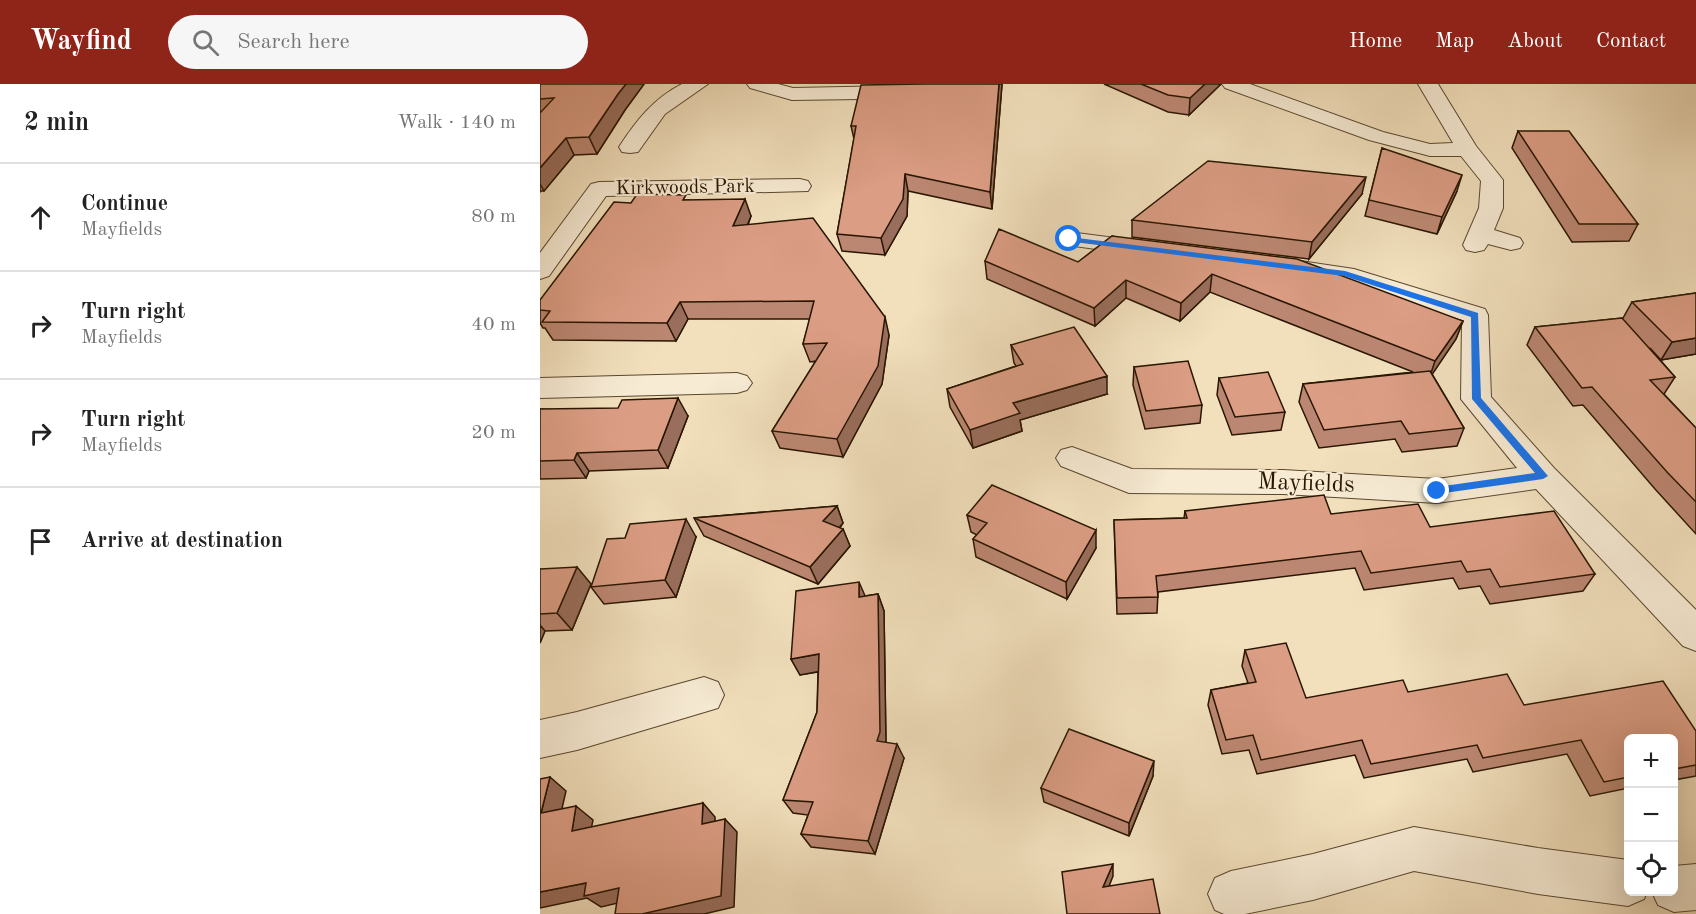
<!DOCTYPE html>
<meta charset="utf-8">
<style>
body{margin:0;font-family:"Old Standard TT",serif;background:#f6f6f6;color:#222}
.controls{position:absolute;right:18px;bottom:18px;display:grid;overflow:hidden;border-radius:9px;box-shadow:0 6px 24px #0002}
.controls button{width:54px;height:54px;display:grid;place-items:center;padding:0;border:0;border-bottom:2px solid #e0e0e0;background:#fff;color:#222;font:30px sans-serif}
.stop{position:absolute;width:18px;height:18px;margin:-14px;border:4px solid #1a73e8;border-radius:50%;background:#fff}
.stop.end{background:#1a73e8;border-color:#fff;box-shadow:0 2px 6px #0008}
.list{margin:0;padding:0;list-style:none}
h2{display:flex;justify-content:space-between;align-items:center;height:78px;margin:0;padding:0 24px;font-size:26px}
h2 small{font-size:20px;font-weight:400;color:#767676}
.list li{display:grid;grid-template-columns:39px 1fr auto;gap:18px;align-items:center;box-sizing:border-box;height:108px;padding:0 24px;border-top:2px solid #e0e0e0}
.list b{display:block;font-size:22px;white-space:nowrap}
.list p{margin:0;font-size:20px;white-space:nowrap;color:#767676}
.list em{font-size:20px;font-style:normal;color:#767676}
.icon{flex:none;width:33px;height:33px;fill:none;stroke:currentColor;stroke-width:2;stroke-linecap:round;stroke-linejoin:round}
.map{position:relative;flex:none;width:1156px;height:830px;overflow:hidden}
header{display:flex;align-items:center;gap:36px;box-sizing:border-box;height:84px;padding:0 30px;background:#8f2418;color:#fff}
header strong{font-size:28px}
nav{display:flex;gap:33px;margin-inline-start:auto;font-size:21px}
.search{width:420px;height:54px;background:#f6f6f6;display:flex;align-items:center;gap:15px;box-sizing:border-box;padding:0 21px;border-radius:33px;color:#767676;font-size:22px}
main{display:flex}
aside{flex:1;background:#fff}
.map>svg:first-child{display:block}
</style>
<header>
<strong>Wayfind</strong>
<div class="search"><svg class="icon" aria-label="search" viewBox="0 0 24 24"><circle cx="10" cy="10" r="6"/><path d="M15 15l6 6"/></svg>Search here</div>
<nav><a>Home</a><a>Map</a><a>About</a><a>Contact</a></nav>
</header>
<main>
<aside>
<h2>2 min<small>Walk · 140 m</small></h2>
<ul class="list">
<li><svg class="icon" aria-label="ahead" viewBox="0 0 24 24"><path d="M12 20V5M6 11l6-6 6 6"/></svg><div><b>Continue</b><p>Mayfields</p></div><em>80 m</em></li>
<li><svg class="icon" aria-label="right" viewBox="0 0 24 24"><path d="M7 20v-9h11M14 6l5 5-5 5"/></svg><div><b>Turn right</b><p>Mayfields</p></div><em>40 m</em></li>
<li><svg class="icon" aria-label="right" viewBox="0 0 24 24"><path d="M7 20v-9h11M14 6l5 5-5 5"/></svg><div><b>Turn right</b><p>Mayfields</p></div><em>20 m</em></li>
<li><svg class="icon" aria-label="arrive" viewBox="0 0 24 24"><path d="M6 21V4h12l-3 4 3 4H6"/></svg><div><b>Arrive at destination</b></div></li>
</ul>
</aside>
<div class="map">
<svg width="1156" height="830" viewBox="0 0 1156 830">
<rect width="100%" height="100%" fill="#f2e0bd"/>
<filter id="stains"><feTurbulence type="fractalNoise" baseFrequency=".00333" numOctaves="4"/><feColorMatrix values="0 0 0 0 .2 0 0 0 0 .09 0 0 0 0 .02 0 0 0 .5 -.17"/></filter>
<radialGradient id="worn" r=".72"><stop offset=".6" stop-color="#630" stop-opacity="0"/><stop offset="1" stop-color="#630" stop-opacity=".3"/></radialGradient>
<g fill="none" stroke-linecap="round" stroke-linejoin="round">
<defs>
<path id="minor" d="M142,0H168L125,30L98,68L90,69L82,68L79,63C96,37 114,14 142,0Z
M207,0H238L253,4L457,0L454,4L447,6L388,14L252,16L210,4Z
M682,0H710L843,48L890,60L913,59L878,0H898L936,62L963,96V124L954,146L980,154L983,159L980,164L971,166L948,160L944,166L935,168L926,166L923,161L939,124L941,97L921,72H890L829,56L685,4Z
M260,95L268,97L271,102L268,107L66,112L9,192L0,195V169L51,100L59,98Z
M529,148L606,158L615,160L618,165L615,170L606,172L520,160L517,155L520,150Z
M747,175L814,185L945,225L948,231L951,313L1014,384L1156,526V567L1143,562L996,405L897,419L743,410L589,409L521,382L516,374L521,366L532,363L592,385L743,386L897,395L977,384L921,315L922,236L802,197L738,188L734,183L738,178Z
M197,289L207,292L212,299L207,306L197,309L0,314V294Z
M164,593L178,598L184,611L178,624L37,666L0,674V636L37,628Z
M874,743L998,764L1088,776V808H1107L1104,815L1088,822L998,810L874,787L773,816L705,830H684L675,826L668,810L675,794L691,787L773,770Z
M1156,780V826L1134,828L1118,821L1112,808H1134V782Z"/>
</defs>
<!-- minor casing -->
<use href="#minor" stroke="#5b482f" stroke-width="2"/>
<!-- minor -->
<use href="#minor" fill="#f7ebd4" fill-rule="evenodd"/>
</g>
<!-- wall -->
<path fill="#bc8772" stroke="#291600" stroke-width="1.5" d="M0,0H104L85,26L57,70L34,71L4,107H1L0,108Z
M387,0H462L452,125L368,107L367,132L345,171L302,167L297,150L314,55L311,42Z
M564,0H681L649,31L628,28Z
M978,47L1098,140L1089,157L1032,158L972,64Z
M842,64L917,107L897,150L825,132Z
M822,110L769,175L592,153V136Z
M149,116L211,132L208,141L349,251L342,300L303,373L240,364L232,347L276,277L270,278L263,260L270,235H148L136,257L13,256L5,244H3L0,239V216L91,119Z
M572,152L923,237L916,255L892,290L924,344L917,362L862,368L855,355L779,364L759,318L763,300L873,288L670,208L640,237L586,214L555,242L447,195L445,177L538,178Z
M1156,209V270L1121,276L1110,264L1135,293L1124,310L1156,344V450L1115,405L1043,321L1033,322L987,261L995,243L1083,234L1092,218Z
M471,261L567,310L480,336L482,347L433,364L410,323L407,305L476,282L474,279Z
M594,283L662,321L660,339L605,345L593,301Z
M679,294L745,328L741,346L692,351L677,311Z
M0,325L148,332L128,384L49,387L46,394L0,395Z
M297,422L303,439L300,444L303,445L310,462L278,500L164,452L154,434Z
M645,427L791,430L890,443L1055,490L1043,507L950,520L940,502L919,505L913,494L824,506L815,484L618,508L617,529L577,530L574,436L644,434Z
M427,431L556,464L527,515L436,473L433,455L437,451L431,448Z
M156,453L136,513L64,520L51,503Z
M0,485L51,500L32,546L5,547L0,559Z
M338,510L344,527L346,658L364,674L335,770L271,763L261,750L268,731L253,729L243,716L277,628L278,588L260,591L251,575L325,512Z
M705,566L766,614L868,608L984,621L1156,647V692L1134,696V654H1089V704L1050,712L1027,670L933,688L927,675L824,694L815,671L717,690L709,666L682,670L668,621L671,606L708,599L702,582Z
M613,692L589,752L504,718L501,704Z"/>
<!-- shaded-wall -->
<path fill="#996e5c" stroke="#291600" stroke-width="1.5" d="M86,0H104L85,26L57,70L49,53L78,10Z
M459,0H462L452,125L450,108Z
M665,0H681L649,31L650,14Z
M26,54L34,71L4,107L0,100V84Z
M365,90L368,107L367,132L345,171L341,154Z
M922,91L917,107L897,150L902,133Z
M826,93L822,110L769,175L772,158Z
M205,115L211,132L200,159L193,142Z
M672,190L670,208L640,237L641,219Z
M586,196V214L555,242L554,224Z
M140,218L148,235L136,257L127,239Z
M345,233L349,251L342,300L303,373L297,355Z
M923,237L916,255L889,295L895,277Z
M1156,254V270L1121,276L1132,258Z
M567,292V310L480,336L482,347L433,364L430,346L473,319Z
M138,314L148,332L128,384L118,366Z
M37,369L49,387L46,394L34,376Z
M297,422L303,439L290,454L283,437Z
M146,435L156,453L136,513L125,496Z
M303,445L310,462L278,500L270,483Z
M556,446V464L527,515L526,498Z
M37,483L51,500L32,546L17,529Z
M319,498L326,514L319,513Z
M338,510L344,527L346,663L337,657Z
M0,541L5,547L0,559Z
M279,570L287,586L260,591L251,575Z
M357,660L364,674L335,770L328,757Z
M614,677L613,692L589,752V739Z
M10,693L26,707L18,742L1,729Z
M163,719L175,733V753L162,740Z
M36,722L53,736L48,760L32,747Z
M185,735L197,748L194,823L164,830H102Z
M573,780V792L564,815L563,803Z
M46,799L79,804L95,815L61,823L47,814L0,824V808Z"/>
<!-- building -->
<path fill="#db9d84" stroke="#291600" stroke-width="1.5" d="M0,0H86L78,10L49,53L26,54L0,84V29L14,14L0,15Z
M386,0H459L450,108L365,90L363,115L341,154L297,150L316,42H311L321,1Z
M601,0H665L650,14L628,11Z
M978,47H1029L1098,140H1039Z
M842,64L922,91L902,133L829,116Z
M668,77L826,93L772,158L592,136Z
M97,110L146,111L143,116L205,115L193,142L273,134L345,233L338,282L297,355L232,347L287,259L263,260L274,217L140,218L127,239L2,238L10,227L0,226V216L74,118L91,119Z
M459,145L538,178L572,152L757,175L923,237L895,277L672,190L641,219L586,196L554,224L445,177Z
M1156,209V254L1132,258L1092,218Z
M1082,234L1135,293L1110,296L1156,344V418L1127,388L1052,303L1042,304L995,243Z
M534,243L567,292L473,319L480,329L430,346L407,305L483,280L471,261Z
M648,277L662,321L606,327L594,283Z
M890,287L924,344L869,350L861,337L784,346L763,300Z
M728,288L745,328L695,333L679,294Z
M138,314L118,366L37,369L34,376L0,377V325L78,324L82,316Z
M452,401L556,446L526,498L433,455L447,439L427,431Z
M784,411L791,430L878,420L890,443L1014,427L1055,490L960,503L950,485L927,488L921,477L831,489L821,467L616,492L618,513L577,514L574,436L647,434L645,427Z
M297,422L283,437L303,445L270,483L154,434Z
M146,435L125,496L51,503L67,455L85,454L90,440Z
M37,483L17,529L0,530V485Z
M319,498V513L338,510L340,648L337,657L357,660L328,757L261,750L273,718L243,716L277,628L279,570L251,575L256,507Z
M746,559L766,614L863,596L868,608L967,590L984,621L1123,597L1156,647V681L1134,685V654H1089V693L1064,698L1041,656L943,674L937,661L831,680L822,656L721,676L713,651L686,656L671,606L716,598L705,566Z
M529,645L614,677L589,739L501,704Z
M10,693L1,729L36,722L32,747L163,719L162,740L185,735L181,812L102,830H75L79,804L44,812L46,799L0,808V695Z
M573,780L563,803L613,795L620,830H527L522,788Z"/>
<!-- route -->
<path fill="#1a73e8" d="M529,153L805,187L938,229L941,314L1008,392L1003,395L897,410L892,407L897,403L995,389L932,315L931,233L804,192L526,157Z"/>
<g text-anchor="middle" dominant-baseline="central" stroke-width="4.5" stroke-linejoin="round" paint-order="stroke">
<!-- far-street labels -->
<g font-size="20" fill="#291600" stroke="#f7ebd4">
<text transform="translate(145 104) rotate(-1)">Kirkwoods Park</text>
</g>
<!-- street labels -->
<g font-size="24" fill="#291600" stroke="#f7ebd4">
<text transform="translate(766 400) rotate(2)">Mayfields</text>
</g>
</g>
<rect width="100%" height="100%" filter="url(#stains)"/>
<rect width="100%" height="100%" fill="url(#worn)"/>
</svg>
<div class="controls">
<button>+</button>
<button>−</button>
<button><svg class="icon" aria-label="locate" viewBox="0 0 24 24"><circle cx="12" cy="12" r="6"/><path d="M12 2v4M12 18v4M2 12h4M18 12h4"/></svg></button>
</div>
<div class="stop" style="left:529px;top:155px"></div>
<div class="stop end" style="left:897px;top:407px"></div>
</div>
</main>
